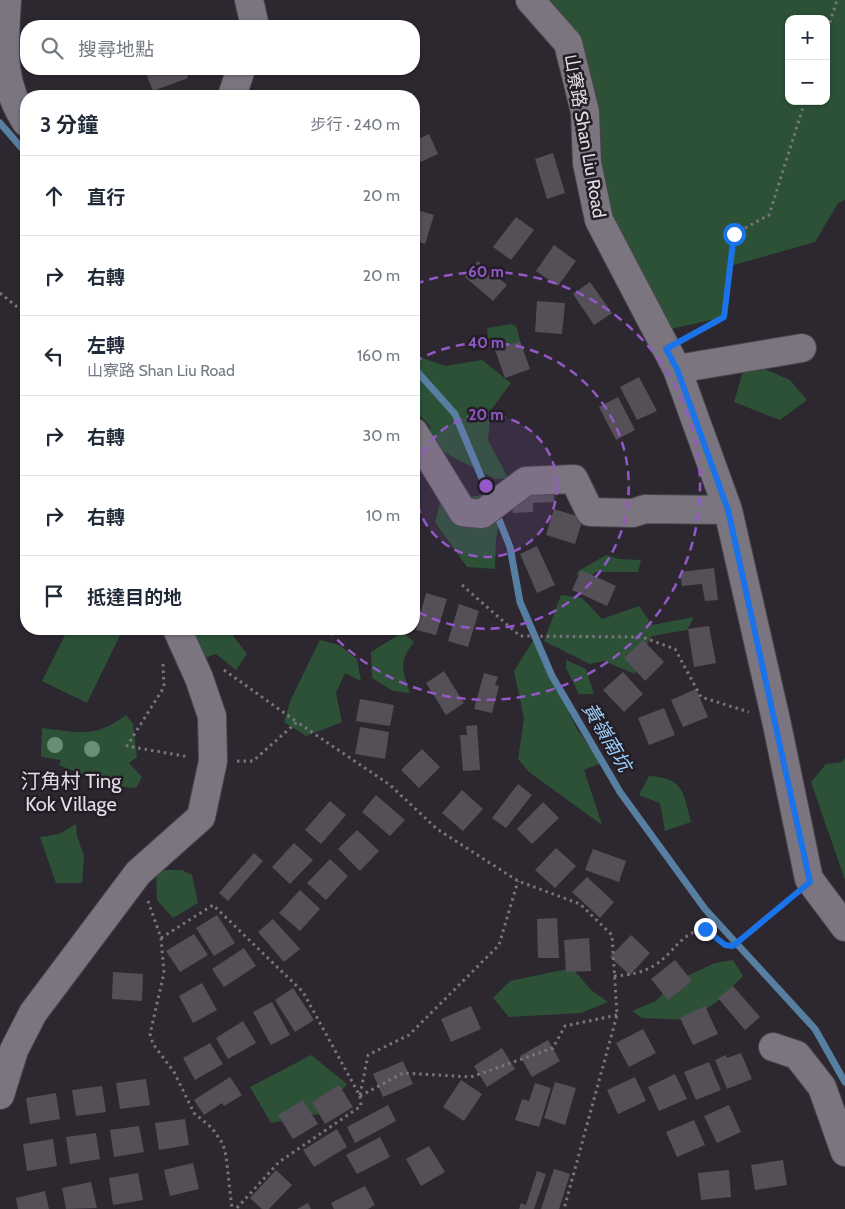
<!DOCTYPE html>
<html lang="zh-TW">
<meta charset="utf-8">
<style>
body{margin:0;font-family:Cabin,"Noto Sans TC",sans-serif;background:#f2f2f3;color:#1f2937}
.controls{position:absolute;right:15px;top:15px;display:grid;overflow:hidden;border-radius:10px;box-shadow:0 1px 4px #0004}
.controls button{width:45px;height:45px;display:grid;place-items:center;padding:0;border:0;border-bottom:1px solid #e0e1e3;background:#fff;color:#1f2937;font:25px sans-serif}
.stop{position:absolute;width:15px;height:15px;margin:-11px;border:4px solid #1a73e8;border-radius:50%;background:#fff}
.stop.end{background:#1a73e8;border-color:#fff;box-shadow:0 1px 5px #0008}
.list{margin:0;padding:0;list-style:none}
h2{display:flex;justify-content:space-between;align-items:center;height:65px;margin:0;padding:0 20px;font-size:21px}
h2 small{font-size:16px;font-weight:400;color:#747a83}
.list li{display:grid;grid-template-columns:32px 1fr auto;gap:15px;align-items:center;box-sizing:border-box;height:80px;padding:0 20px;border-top:1px solid #e0e1e3}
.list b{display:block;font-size:19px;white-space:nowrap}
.list p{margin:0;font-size:16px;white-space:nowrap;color:#747a83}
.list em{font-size:16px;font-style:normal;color:#747a83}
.icon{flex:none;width:28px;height:28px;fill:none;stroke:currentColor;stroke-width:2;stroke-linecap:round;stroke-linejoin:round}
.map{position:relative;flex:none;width:845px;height:1209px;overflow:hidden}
.search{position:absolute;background:#fff;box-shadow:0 1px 4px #0004;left:20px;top:20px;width:400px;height:55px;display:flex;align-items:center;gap:12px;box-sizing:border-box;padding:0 18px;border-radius:20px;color:#747a83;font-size:19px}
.panel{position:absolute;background:#fff;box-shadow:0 1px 4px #0004;left:20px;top:90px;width:400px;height:545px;border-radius:20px}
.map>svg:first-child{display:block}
</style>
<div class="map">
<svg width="845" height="1209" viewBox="0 0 845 1209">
<rect width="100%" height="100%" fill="#2d2830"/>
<!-- green -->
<path fill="#2c5137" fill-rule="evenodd" d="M517,0H845V200L838,203L815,242L730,266L724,317L658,332L595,205L578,82ZM789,19H826V101H789Z
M511,324L516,326L520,340L510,351L489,350L487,328Z
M414,355L446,366L482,360L511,383L491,410L488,440L508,478L495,479L432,446L430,426L414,409Z
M755,365L790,380L807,400L780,420L734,402L744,368Z
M493,491L502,508L496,539L495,569L467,567L435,522L441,499L477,496Z
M606,555L619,559L641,560L638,572H596L580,583L577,572Z
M561,595L582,598L602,619L639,606L652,625L694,617L687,630L652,636L644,649L635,674L604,661L590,664L544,641Z
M68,629H123L87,703L42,681Z
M168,629H228L247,654L236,670L216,654L201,659Z
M403,632L414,642C398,661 403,672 410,693L393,691L372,678L371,652Z
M534,639L577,729L601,763L584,770L602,825L529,772L518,759L524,718L514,671Z
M320,640L339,645L357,659L361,681L345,673L336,693L342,722L306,736L284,722L291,699Z
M566,660L586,669L594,694H579L566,668Z
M126,715L133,724L137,757L129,763L142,777L136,788L98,785L91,771L81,774L59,765L61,760L41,757L42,728C79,732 95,739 126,715Z
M845,757V880L811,782L826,764L843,762Z
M649,776C684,778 683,792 691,822L665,831L660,803L639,795Z
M76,824L77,836L84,856L82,883H56L40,837L59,834Z
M167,870H182L192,875L198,903L173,918L157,900L156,871Z
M733,960L743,976L719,1000L691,1020L642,1018L632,1011L656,1001L674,982L715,963Z
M572,968L591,990L608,1002L581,1013L509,1017L493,998L510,981Z
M311,1055L347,1084L324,1113L271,1123L250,1087Z"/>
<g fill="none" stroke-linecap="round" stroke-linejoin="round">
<!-- stream -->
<path stroke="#577fa2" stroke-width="7" d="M0,123L26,153
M414,368L455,414L491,500
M496,512L510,547L520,602L552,676L620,792L705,909L815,1029L845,1082"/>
</g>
<!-- building -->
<path fill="#554f58" d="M151,69H185L188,78L153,91L145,71Z
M429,134L438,154L414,165V141Z
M553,153L565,193L547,199L535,159Z
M414,209L434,215L425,244L414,240Z
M516,217L534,230L511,260L493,247Z
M554,245L576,261L558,286L536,271Z
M478,261L507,285L493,301L465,277Z
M590,282L612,313L594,325L573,294Z
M537,301L565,303L562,334L535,332Z
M520,341L530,369L505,378L495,350Z
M639,377L657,411L637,420L620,387Z
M618,397L635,430L616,440L599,407Z
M553,486L554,502L533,503V512L513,513L511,489Z
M554,509L583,518L575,544L546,535Z
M537,546L555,585L537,593L520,554Z
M714,568L718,600L705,601L702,584L682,586L680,572Z
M581,570L616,586L607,606L572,590Z
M426,593L447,599L436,635L416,630Z
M459,604L479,611L468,647L448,641Z
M709,626L716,663L694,667L688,629Z
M643,640L664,662L645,681L624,658Z
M444,671L464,703L446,715L426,683Z
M623,672L643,694L624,712L603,690Z
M484,673L498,677L495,685L499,686L492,713L474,709Z
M696,689L708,717L683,727L671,700Z
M360,699L394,705L390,726L356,721Z
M664,708L675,735L649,745L638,718Z
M477,725L480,770L463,771L460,735H467L466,726Z
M360,727L389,732L385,759L355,754Z
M422,749L440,767L419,788L401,770Z
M518,784L532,795L506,828L492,818Z
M462,790L483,809L463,831L442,813Z
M376,795L405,820L390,836L362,812Z
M330,801L346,815L321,844L305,830Z
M543,802L559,818L532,844L517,829Z
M357,830L379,851L360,871L338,849Z
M294,843L313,860L290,884L272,867Z
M556,848L576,866L555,888L535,870Z
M593,849L626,861L619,882L585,870Z
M254,853L263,861L228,901L219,893Z
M330,859L348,876L326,900L307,883Z
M587,877L614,902L600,918L572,892Z
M300,890L320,909L300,931L279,913Z
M217,915L235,943L214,956L196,928Z
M557,918L559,958H538L537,919Z
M273,919L300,949L284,962L258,932Z
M194,934L208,955L180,972L166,951Z
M631,935L650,953L630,975L610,957Z
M589,938L591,971L566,972L564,940Z
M244,948L256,966L224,987L212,969Z
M675,960L692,981L668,1000L651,979Z
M113,972L143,974L142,1001L112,999Z
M202,983L217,1010L193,1023L179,996Z
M733,986L760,1017L745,1030L718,998Z
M293,988L314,1020L295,1032L275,1000Z
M272,1002L290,1035L271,1045L253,1012Z
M471,1006L481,1029L451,1042L441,1019Z
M705,1006L718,1034L693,1045L680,1018Z
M243,1021L256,1043L228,1059L216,1038Z
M643,1029L656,1053L629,1067L616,1043Z
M548,1040L560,1061L532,1077L520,1056Z
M210,1043L223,1064L195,1080L183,1058Z
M502,1048L515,1069L487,1087L474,1066Z
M741,1053L752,1079L727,1089L715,1060L726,1055L727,1058Z
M403,1061L413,1084L383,1097L373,1074Z
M709,1062L721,1090L696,1100L684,1072Z
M675,1074L687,1099L659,1111L648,1087Z
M230,1077L242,1095L224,1106L222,1103L204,1115L194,1100Z
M635,1077L646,1101L618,1114L607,1090Z
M146,1079L150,1105L120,1109L116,1083Z
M461,1080L482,1094L464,1121L443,1107Z
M555,1082L576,1088L565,1125L544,1118Z
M535,1083L551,1088L539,1127L515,1120L522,1099L529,1101Z
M339,1085L353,1107L325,1124L312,1102Z
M102,1086L106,1112L76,1116L72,1090Z
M56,1093L60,1119L30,1124L26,1098Z
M303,1100L318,1124L293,1139L278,1115Z
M388,1105L396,1121L355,1143L347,1127Z
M729,1105L741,1132L717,1143L704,1116Z
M185,1119L189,1145L159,1150L155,1123Z
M694,1120L705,1145L677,1157L666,1132Z
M139,1126L144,1152L114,1157L110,1130Z
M337,1129L347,1147L314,1167L303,1150Z
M96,1133L100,1159L70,1164L66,1137Z
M380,1137L390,1157L357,1174L346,1155Z
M53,1139L57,1166L27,1171L23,1144Z
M429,1146L445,1172L421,1186L406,1159Z
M783,1160L787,1185L755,1190L751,1165Z
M193,1163L199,1189L170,1196L164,1170Z
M554,1169L570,1174L559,1209H541Z
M276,1170L292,1185L269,1209H262L250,1198Z
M729,1170L731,1197L701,1200L698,1173Z
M537,1171L546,1174L534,1209H519L521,1203L526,1205Z
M138,1173L143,1200L113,1205L109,1178Z
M91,1182L97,1208L66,1209L62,1188Z
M365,1186L375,1205L368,1209H334L331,1203Z
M45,1191L49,1209H18L16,1198Z
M308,1203L311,1209H297Z"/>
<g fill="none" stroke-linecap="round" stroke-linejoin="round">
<defs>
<path id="minor" d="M7,0C4,46 0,82 26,122
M249,0L255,26
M530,0L568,43L585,112L587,163L599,220L677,369L728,510L776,720L809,879L845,927
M232,96L241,69
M677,369L802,348
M414,432L463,512L482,514L526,481L574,479L590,512L633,513L645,509L728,510
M773,1047L797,1055L822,1087L845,1152
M0,1095L14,1050L33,1013L138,873L201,817L213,761L212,716L199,678L177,629"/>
</defs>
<!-- minor casing -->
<use href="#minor" stroke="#4a464d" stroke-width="30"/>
<!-- path -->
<path stroke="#7a757d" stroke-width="3" stroke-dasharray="2.5 4" stroke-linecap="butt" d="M826,35L837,0
M0,293L26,314
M689,337L724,317L734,234L769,215L805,101
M462,585L520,636L642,637L675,649L701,697L749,712
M163,664L164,687L127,746L189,757
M224,670L297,722
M237,761H253L297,722L390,785L437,829L518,881L580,904L612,935L617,1015L564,1209
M148,901L161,938L164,973L150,1034L153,1044L174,1072L194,1113L212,1128L223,1144L226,1156L232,1209
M161,938L213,905L303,992L360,1096L361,1106L279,1162L236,1209
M614,976C630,975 642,973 655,965C675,952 680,933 705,929L725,945L733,946L792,896
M360,1095L368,1055L409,1035L499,945L518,881
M360,1096L403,1073L471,1077L553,1048L565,1026L617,1015"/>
<!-- minor -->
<use href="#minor" stroke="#7b757f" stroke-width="28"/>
</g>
<!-- trees -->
<g fill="#6b8f76">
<circle cx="55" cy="745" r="8"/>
<circle cx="92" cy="749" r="8"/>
</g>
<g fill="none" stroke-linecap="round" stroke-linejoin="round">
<!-- route -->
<path stroke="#1a73e8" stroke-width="6" d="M705,929L725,945L733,946L810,882L728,510L677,369L666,349L724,317L734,234"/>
</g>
<!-- distance rings -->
<circle cx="486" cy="486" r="71" fill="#9458c8" fill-opacity=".12"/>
<g fill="none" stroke="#9458c8" stroke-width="2.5" stroke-dasharray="9 6">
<circle cx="486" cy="486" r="71"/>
<path d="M414 362A143 143 0 1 1 415 610"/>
<path d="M415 284A214 214 0 1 1 327 629"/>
</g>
<g text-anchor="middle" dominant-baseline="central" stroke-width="5" stroke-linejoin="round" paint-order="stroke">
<!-- street labels -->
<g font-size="18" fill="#e0dde3" stroke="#231e26">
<text transform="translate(585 136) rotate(80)">山寮路 Shan Liu Road</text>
</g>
<!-- water labels -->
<g font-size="19" font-style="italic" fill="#9dcffa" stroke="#231e26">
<text transform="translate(607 737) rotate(59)">黃嶺南坑</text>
</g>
<!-- quarter labels -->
<g font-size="20" fill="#e3dce7" stroke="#231e26">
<text x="71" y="781">汀角村 Ting<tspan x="71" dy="23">Kok Village</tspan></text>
</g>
</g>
<circle cx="486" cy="486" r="8" fill="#9458c8" stroke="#231e26" stroke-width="2.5"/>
<g font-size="15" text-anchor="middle" font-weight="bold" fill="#9458c8" stroke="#231e26" stroke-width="5" stroke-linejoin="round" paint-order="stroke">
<text x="486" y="277">60 m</text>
<text x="486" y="348">40 m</text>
<text x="486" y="420">20 m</text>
</g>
</svg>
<div class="controls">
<button>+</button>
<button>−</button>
</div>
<div class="stop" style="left:734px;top:234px"></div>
<div class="stop end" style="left:705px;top:929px"></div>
<div class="search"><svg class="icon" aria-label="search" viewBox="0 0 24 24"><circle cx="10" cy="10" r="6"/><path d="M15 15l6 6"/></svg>搜尋地點</div>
<section class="panel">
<h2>3 分鐘<small>步行 · 240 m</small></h2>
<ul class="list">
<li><svg class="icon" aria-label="ahead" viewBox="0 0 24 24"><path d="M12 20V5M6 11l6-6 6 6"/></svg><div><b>直行</b></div><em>20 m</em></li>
<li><svg class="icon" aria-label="right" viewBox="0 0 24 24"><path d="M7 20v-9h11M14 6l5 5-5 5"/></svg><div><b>右轉</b></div><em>20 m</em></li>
<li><svg class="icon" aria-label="left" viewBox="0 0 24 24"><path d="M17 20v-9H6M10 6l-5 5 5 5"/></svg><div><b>左轉</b><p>山寮路 Shan Liu Road</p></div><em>160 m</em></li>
<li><svg class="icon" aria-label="right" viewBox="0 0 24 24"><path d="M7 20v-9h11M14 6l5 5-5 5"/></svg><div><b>右轉</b></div><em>30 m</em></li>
<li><svg class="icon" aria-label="right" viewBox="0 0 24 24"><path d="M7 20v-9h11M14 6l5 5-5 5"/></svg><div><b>右轉</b></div><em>10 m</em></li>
<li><svg class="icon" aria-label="arrive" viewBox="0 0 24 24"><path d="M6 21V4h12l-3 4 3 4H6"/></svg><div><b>抵達目的地</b></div></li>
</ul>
</section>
</div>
